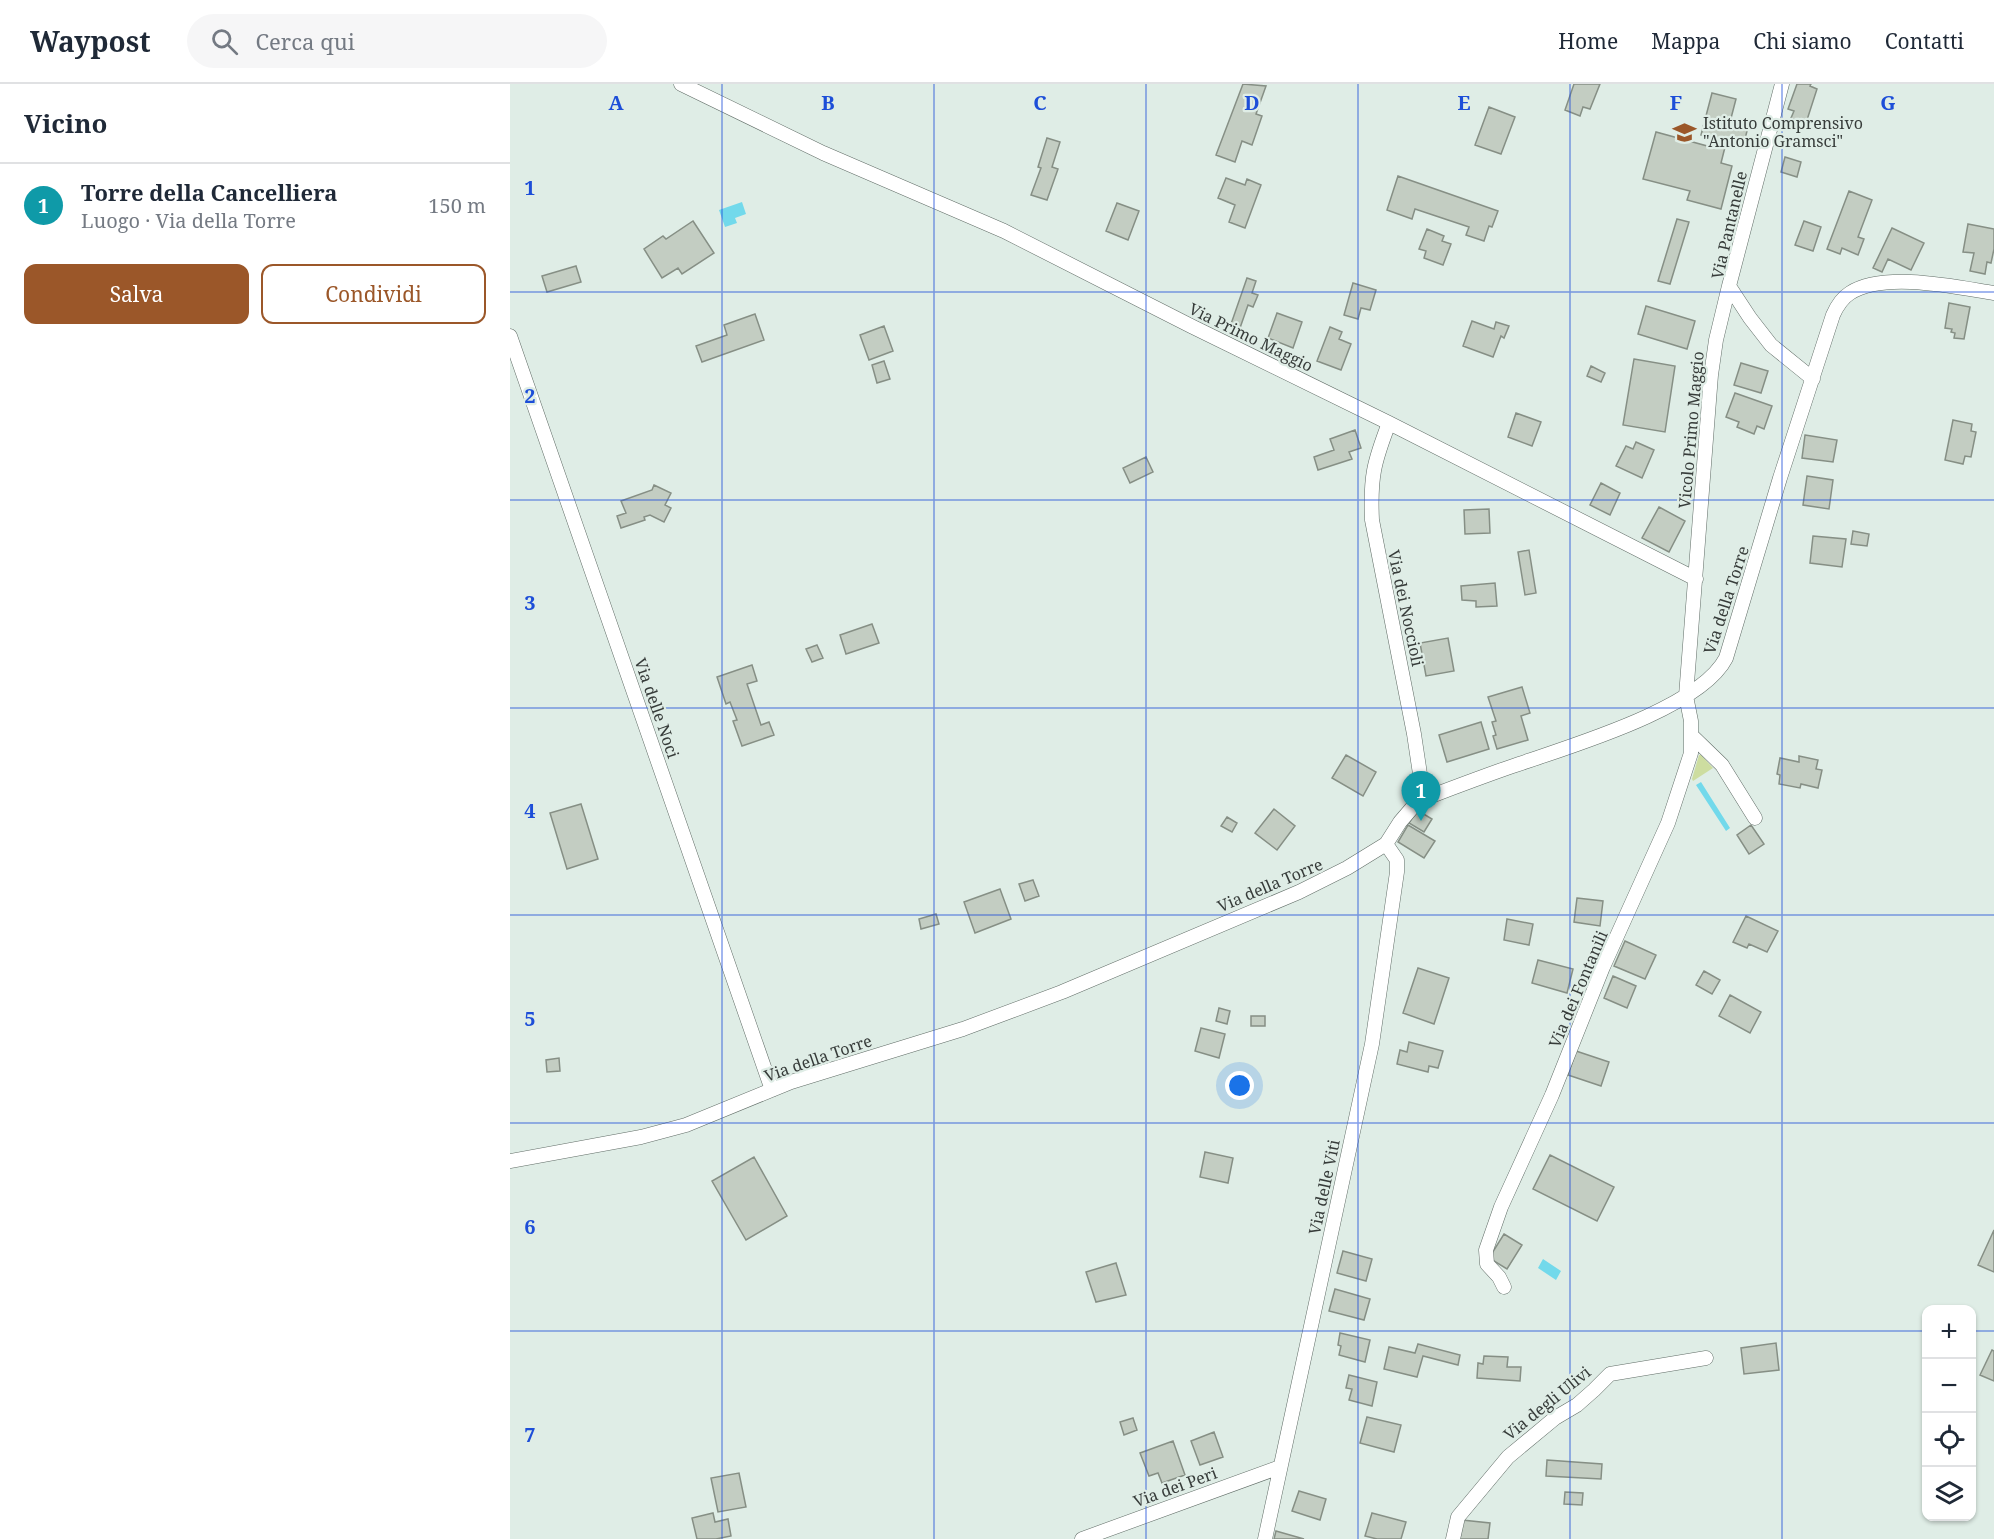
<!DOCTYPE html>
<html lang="it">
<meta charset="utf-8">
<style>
body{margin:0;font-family:"Noto Serif",serif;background:#f6f6f7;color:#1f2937}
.controls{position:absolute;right:18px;bottom:18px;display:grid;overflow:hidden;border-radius:12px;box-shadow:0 2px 4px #0004}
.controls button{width:54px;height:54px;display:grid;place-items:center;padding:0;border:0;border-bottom:2px solid #e0e1e3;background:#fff;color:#1f2937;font:30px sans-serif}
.you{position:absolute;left:730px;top:1002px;width:21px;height:21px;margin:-15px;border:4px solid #fff;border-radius:50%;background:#1a73e8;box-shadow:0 0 0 9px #1a73e833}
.badge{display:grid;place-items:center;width:39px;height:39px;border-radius:50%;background:#9b5729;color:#fff;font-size:20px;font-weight:700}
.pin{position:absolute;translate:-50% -50px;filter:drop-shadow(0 2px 3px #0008)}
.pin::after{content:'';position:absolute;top:32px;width:21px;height:18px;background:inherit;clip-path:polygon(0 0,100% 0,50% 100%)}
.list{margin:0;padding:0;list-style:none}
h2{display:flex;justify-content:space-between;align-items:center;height:78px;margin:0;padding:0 24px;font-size:26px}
h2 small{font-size:20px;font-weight:400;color:#747a83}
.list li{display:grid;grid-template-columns:39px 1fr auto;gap:18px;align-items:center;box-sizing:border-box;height:84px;padding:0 24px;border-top:2px solid #e0e1e3}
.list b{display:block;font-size:22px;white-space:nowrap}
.list p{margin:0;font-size:20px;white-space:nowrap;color:#747a83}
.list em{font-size:20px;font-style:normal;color:#747a83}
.actions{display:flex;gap:12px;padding:18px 24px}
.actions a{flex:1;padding:14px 0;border:2px solid #9b5729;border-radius:12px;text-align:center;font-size:21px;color:#9b5729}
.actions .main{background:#9b5729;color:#fff}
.icon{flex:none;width:33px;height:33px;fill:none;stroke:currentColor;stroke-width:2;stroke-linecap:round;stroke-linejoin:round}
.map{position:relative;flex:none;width:1484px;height:1455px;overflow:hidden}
header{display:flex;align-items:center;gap:36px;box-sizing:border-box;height:84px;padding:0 30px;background:#fff;border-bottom:2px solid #e0e1e3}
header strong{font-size:28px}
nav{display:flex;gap:33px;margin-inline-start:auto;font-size:21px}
.search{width:420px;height:54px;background:#f6f6f7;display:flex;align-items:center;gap:15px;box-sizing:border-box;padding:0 21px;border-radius:33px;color:#747a83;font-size:22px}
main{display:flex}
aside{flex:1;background:#fff}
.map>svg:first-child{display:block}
</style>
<header>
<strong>Waypost</strong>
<div class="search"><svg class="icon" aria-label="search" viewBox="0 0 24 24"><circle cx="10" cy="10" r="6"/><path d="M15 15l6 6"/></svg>Cerca qui</div>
<nav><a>Home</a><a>Mappa</a><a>Chi siamo</a><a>Contatti</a></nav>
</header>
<main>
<aside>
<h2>Vicino<small></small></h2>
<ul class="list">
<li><span class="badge" style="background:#0f9aa8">1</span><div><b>Torre della Cancelliera</b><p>Luogo · Via della Torre</p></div><em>150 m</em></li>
</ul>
<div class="actions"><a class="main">Salva</a><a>Condividi</a></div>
</aside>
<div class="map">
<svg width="1484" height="1455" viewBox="0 0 1484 1455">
<rect width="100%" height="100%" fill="#dfede6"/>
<!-- green -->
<path fill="#cddda0" d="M1189,671H1191L1203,684L1183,697L1182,695Z"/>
<!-- water -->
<path fill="#72d9eb" d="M232,118L236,130L225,134L227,139L215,143L209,126Z
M1191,698L1220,744L1216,747L1186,701Z
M1033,1175L1051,1187L1046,1196L1028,1184Z"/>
<!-- building -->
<path fill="#c3cdc2" stroke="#868f85" stroke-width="1.5" d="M733,0L756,2L746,30L752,32L742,61L732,57L725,78L706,71Z
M1064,0H1090L1080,25L1073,23L1070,32L1055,26Z
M1287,0H1301L1300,2L1307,5L1296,39L1281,34L1284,27L1278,25Z
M1202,9L1226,15L1220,38L1238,43L1233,63L1216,59L1211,79L1222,82L1211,125L1177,116L1180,107L1133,95L1146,48L1201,63L1203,54L1191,51Z
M979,23L1005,33L991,70L965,61Z
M537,54L550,58L542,83L548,85L537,116L521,111L531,84L528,83Z
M1275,73L1291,78L1287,93L1271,88Z
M888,92L988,127L982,143L979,142L974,157L956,151L959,143L905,125L902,135L877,126Z
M716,94L735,101L737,95L751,101L735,144L719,138L725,121L708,114Z
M1339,107L1362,116L1348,153L1354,155L1348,171L1332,164L1330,170L1317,165Z
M607,119L629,127L618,156L596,147Z
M1167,135L1179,138L1160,200L1148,197Z
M183,137L204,169L172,190L168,184L152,194L134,165L153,152L156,155Z
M1294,137L1311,143L1303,167L1285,161Z
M1458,140L1484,145V165L1481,179L1477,178L1475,190L1460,187L1464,169L1453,168Z
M1382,144L1414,159L1401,186L1378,175L1372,188L1363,184Z
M917,145L934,152L932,157L941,160L933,181L914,174L916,167L909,165Z
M66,182L71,198L37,208L32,192Z
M737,194L746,197L742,209L748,211L743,223L738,221L730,244L721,240Z
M843,199L866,206L860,226L851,224L848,235L834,231Z
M1439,219L1460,223L1454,255L1444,254L1445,249L1441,248L1442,245L1435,244Z
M1136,222L1185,237L1177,265L1128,250Z
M767,229L792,238L783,264L758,254Z
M245,230L254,256L192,278L186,262L217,251L214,241Z
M962,237L984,245L986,238L999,242L994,254L991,252L983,273L953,262Z
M374,242L383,267L359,276L350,251Z
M820,243L832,248L829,255L841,260L831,286L807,277Z
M1124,275L1165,282L1155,348L1113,341Z
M374,277L380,295L367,299L362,281Z
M1231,279L1258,287L1251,309L1224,301Z
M1081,282L1095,289L1091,298L1077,292Z
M1225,309L1262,322L1254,345L1247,342L1244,350L1227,343L1229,338L1216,333Z
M1006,329L1031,338L1022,362L998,353Z
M1443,336L1462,340L1461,347L1466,348L1461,373L1455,372L1453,380L1435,376Z
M845,346L851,364L839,368L842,375L808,386L804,373L824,366L820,355Z
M1295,351L1327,356L1323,378L1292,374Z
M1126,358L1144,366L1132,394L1106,382L1116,362L1123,365Z
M636,373L643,388L620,399L613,384Z
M1297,392L1323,396L1319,425L1293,421Z
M1091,399L1110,409L1100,431L1080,421Z
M144,401L161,409L155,421L161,424L154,438L140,431L134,433L135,436L111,444L107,432L116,429L111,417L142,406Z
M1149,423L1175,437L1159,468L1132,454Z
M979,425L980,449L955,450L954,426Z
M1343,447L1359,450L1357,462L1341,460Z
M1303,452L1336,455L1332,483L1300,479Z
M1019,466L1026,509L1015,511L1008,468Z
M985,499L987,522L966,523V517L952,516L951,502Z
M362,540L369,559L336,570L330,551Z
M938,554L944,587L916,592L910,559Z
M307,561L313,574L302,578L296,565Z
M242,581L247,597L237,600L251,641L259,638L264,651L232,662L223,637L227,636L220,618L216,620L207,593Z
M1012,603L1020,629L1011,632L1018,656L987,665L983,652L986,651L982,638L986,637L978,613Z
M971,638L979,665L937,678L929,651Z
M836,671L866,688L853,712L822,694Z
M1289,672L1308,676L1306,685L1312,686L1308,704L1291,700L1290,704L1269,700L1270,691L1267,690L1270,674L1289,678Z
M71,720L88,775L57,785L40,729Z
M764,725L785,742L767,766L745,749Z
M907,726L922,735L914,748L899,739Z
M717,733L727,739L722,748L711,742Z
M898,741L925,757L914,774L888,758Z
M1241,741L1254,760L1239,770L1227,751Z
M523,796L529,812L515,817L509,800Z
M490,805L501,835L465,849L454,818Z
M1067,814L1093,817L1090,842L1064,838Z
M426,830L429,840L411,845L409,835Z
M1236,832L1268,847L1257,868L1239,860L1237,864L1223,858Z
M997,835L1023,840L1019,861L994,856Z
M1115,857L1146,871L1135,895L1104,882Z
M1028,876L1063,885L1057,909L1022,899Z
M908,884L939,894L924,940L893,929Z
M1194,887L1210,896L1202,910L1186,901Z
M1103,892L1126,902L1117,924L1094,914Z
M1220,911L1251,928L1240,949L1209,932Z
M709,924L720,927L717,940L706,937Z
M741,932H755V942H741Z
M691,944L715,950L709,974L685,967Z
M899,958L933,967L928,984L919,982L918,988L887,980L890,966L897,968Z
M1066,967L1099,978L1091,1002L1058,991Z
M49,974L50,987L37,988L36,976Z
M695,1068L723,1074L718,1099L690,1093Z
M1040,1071L1104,1103L1087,1137L1023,1105Z
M244,1073L277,1132L236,1156L202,1097Z
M1484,1146V1188L1468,1181Z
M994,1150L1012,1161L997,1185L979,1174Z
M833,1167L862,1175L856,1197L827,1189Z
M606,1179L616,1211L586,1218L576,1188Z
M825,1205L860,1215L854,1236L819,1227Z
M830,1249L860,1256L855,1278L829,1271L831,1262L828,1261Z
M1266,1259L1269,1286L1234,1290L1231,1264Z
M908,1260L950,1271L948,1281L913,1272L907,1293L874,1285L879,1263L905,1269Z
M1482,1266L1484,1267V1297L1470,1291Z
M974,1272L998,1273L997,1283H1011L1010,1297L967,1294L968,1279L973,1280Z
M839,1291L867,1298L862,1322L839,1316L842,1305L836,1304Z
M857,1333L891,1341L884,1368L850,1359Z
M623,1334L627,1346L614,1351L610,1338Z
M704,1348L713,1373L690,1381L681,1357Z
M663,1357L675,1391L652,1399L648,1389L639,1392L630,1369Z
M1037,1376L1092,1380L1091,1395L1036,1392Z
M229,1389L236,1423L208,1428L201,1394Z
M789,1407L816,1415L810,1436L782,1427Z
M1055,1408L1073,1409L1072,1421L1054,1420Z
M203,1429L205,1438L218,1435L221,1452L206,1455H187L182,1434Z
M862,1429L896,1438L891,1455H867L855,1452Z
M952,1436L980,1439L978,1455H950Z
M766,1447L794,1455H764Z"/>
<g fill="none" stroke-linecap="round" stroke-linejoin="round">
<defs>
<path id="minor" d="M171,0L313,69L494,147L681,242L879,339L1186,495
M1272,0L1219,202L1240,234L1261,261L1303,295
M0,252L262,1006
M879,339C864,378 860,393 862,436L904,650L910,690L908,717
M1181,651L1212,681L1245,734
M0,1077L131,1053L176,1041L281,998L453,945L552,908L789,808L837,784L876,760L890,738L908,717C940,705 971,693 1003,682C1057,663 1190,625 1216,574L1270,394L1323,231C1327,222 1332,214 1340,209C1374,187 1446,203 1484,209
M994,1203L989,1193L977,1180L976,1166L991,1123L1042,1011L1093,883L1158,739L1181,669V637L1176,612L1201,291L1206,256L1219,202
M572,1455L770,1383
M755,1455L862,960L887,788V776L876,760
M943,1455L948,1433L998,1373L1045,1334L1067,1321L1084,1306L1100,1290L1196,1274"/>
</defs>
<!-- minor casing -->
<use href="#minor" stroke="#616d67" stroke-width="15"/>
<!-- minor -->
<use href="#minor" stroke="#fff" stroke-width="14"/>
</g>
<!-- grid -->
<path fill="none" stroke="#1d4ed8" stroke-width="1.5" stroke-opacity="0.55" d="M212,0V1455M424,0V1455M636,0V1455M848,0V1455M1060,0V1455M1272,0V1455M0,208H1484M0,416H1484M0,624H1484M0,831H1484M0,1039H1484M0,1247H1416M1462,1247H1484"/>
<!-- icons -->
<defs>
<symbol id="school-bare" viewBox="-9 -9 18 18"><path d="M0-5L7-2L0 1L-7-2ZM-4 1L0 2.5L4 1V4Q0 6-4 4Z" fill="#9b5729" stroke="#dfede6" stroke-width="2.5" paint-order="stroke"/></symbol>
</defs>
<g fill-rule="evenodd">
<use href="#school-bare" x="1158" y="32" width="33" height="33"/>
</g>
<g text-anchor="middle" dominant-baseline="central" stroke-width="4.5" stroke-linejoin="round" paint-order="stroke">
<!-- poi labels -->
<g font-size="16" fill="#373c3a" stroke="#dfede6" text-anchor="start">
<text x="1193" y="39">Istituto Comprensivo<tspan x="1193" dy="18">"Antonio Gramsci"</tspan></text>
</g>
<!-- street labels -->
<g font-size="16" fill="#373c3a" stroke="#dfede6">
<text transform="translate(1219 141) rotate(-77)">Via Pantanelle</text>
<text transform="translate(741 253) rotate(26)">Via Primo Maggio</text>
<text transform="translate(1181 346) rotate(-85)">Vicolo Primo Maggio</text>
<text transform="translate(1216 516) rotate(-72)">Via della Torre</text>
<text transform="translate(896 524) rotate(78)">Via dei Noccioli</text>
<text transform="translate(147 624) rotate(71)">Via delle Noci</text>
<text transform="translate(760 801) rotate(-23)">Via della Torre</text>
<text transform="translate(1068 905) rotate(-67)">Via dei Fontanili</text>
<text transform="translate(308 974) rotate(-19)">Via della Torre</text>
<text transform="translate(814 1103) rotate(-78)">Via delle Viti</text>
<text transform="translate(1037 1319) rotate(-39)">Via degli Ulivi</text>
<text transform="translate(665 1403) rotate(-20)">Via dei Peri</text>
</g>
</g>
<g font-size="20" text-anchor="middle" font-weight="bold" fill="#1d4ed8" stroke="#dfede6" stroke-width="4.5" stroke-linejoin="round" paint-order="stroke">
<text x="106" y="26">A</text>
<text x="318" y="26">B</text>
<text x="530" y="26">C</text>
<text x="742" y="26">D</text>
<text x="954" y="26">E</text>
<text x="1166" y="26">F</text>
<text x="1378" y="26">G</text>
<text x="20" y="111">1</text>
<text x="20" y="319">2</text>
<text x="20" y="526">3</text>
<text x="20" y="734">4</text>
<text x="20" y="942">5</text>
<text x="20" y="1150">6</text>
<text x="20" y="1358">7</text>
</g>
</svg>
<div class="controls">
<button>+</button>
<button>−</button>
<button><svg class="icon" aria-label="locate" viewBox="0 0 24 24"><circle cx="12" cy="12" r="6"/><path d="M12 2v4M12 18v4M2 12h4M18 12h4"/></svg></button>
<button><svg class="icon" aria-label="layers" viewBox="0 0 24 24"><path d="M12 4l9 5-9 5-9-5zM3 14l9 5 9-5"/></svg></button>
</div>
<div class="you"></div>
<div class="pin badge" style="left:911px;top:737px;background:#0f9aa8">1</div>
</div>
</main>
